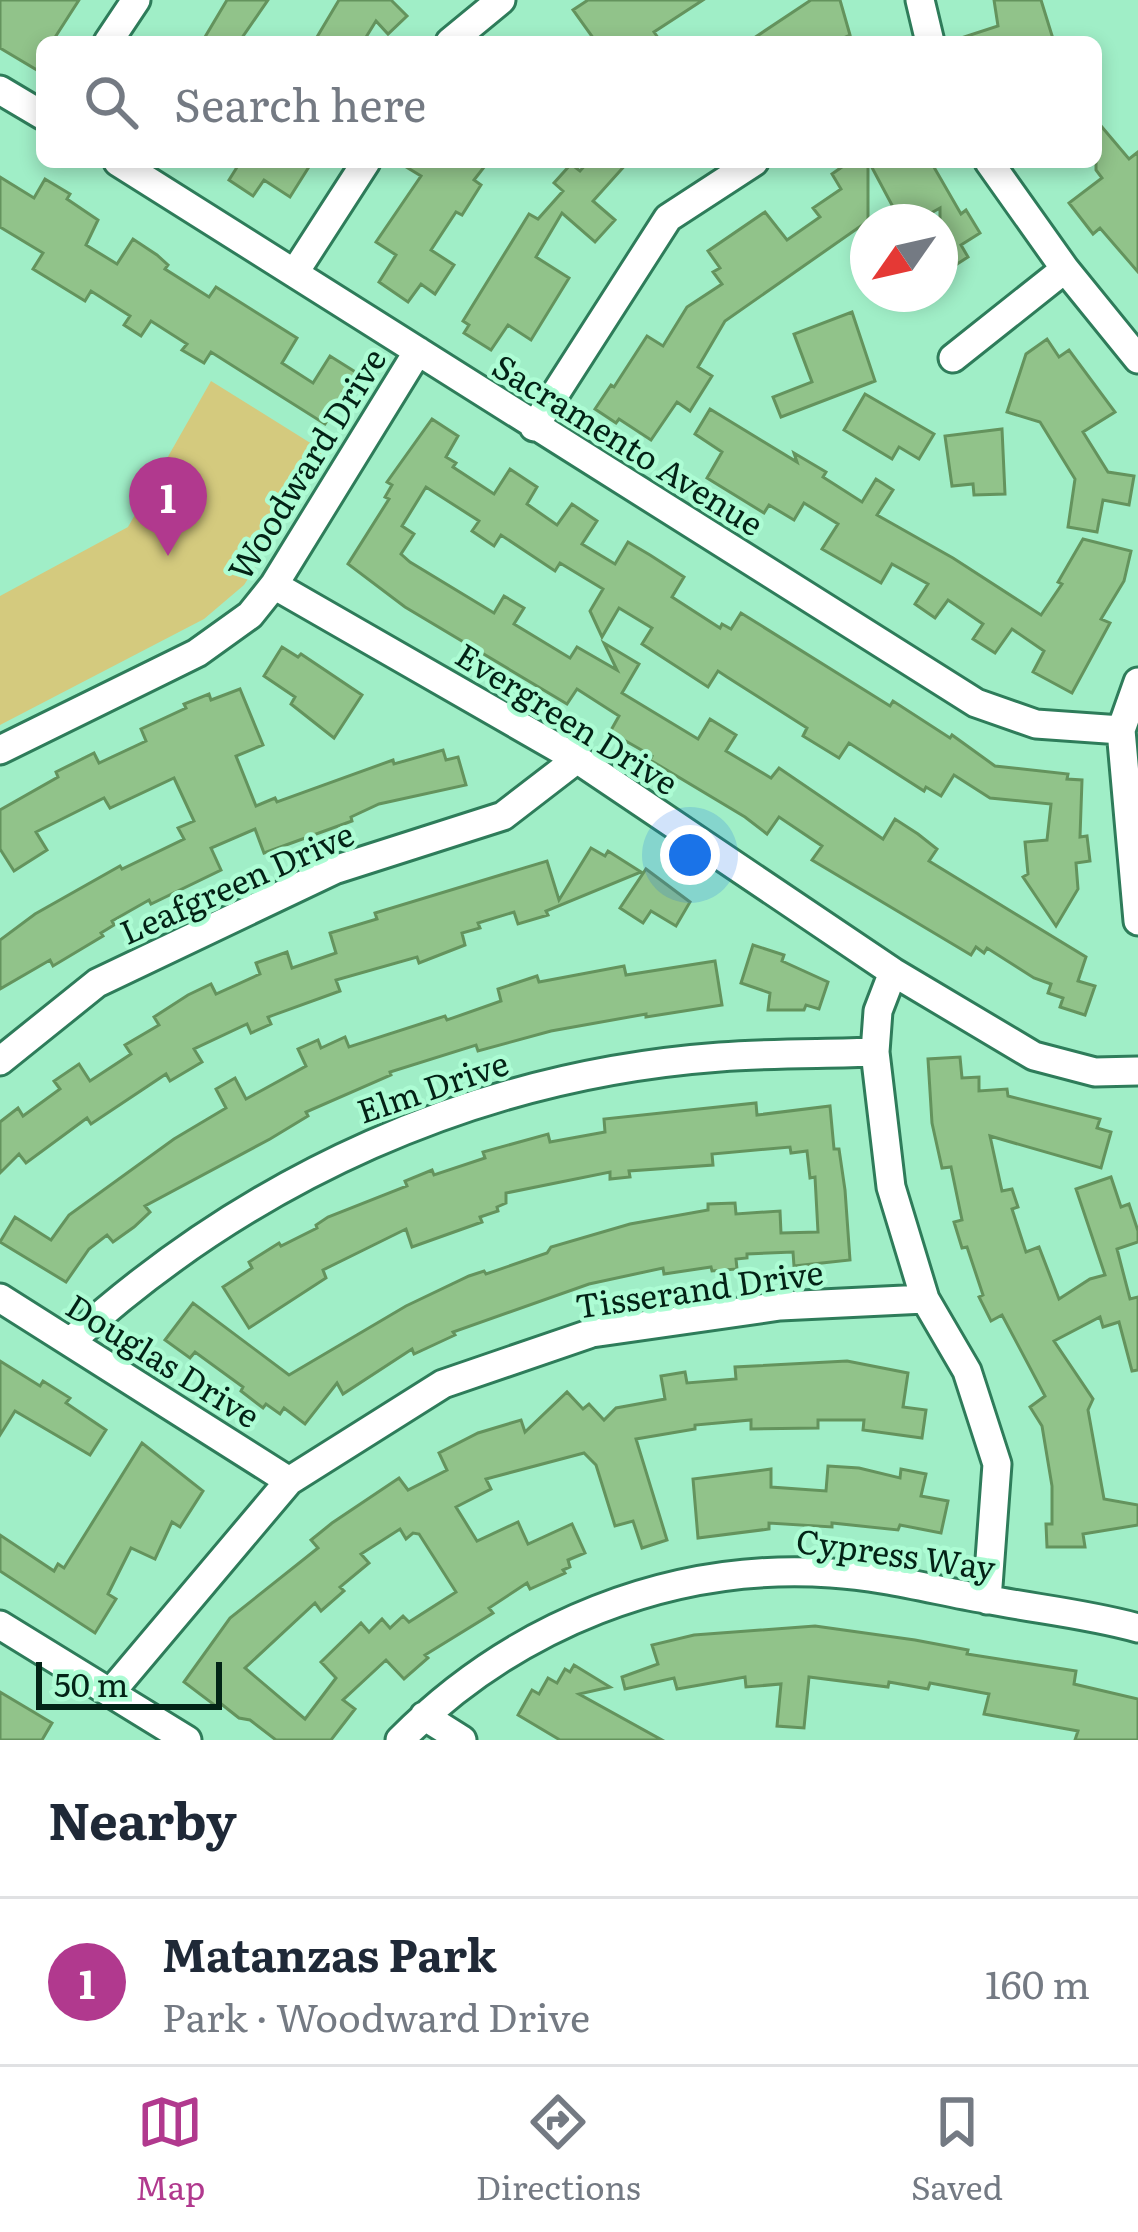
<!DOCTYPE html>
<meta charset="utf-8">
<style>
body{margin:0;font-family:Literata,serif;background:#f6f6f7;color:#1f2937}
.compass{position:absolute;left:850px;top:204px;width:108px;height:108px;border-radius:50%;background:#fff;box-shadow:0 6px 18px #0003;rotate:236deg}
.scale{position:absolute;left:36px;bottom:30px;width:186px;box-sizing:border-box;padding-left:12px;border:6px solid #032316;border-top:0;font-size:33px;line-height:42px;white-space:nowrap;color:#032316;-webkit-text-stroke:9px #adfcd4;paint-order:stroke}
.you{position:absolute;left:690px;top:855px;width:42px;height:42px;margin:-30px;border:9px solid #fff;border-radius:50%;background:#1a73e8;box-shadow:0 0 0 18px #1a73e833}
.badge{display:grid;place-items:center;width:78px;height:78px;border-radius:50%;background:#b1398e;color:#fff;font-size:39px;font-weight:700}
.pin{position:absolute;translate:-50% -99px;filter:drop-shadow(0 3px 6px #0008)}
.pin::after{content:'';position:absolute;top:63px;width:42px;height:36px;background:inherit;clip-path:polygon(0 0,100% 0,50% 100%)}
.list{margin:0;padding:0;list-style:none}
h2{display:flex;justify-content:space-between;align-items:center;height:156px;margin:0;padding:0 48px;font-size:51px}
h2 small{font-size:39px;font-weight:400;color:#747a83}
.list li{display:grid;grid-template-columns:78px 1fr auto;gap:36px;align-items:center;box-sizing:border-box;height:168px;padding:0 48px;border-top:3px solid #e0e1e3}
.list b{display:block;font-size:45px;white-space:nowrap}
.list p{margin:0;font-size:39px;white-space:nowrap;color:#747a83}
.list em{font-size:39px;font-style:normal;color:#747a83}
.icon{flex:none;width:66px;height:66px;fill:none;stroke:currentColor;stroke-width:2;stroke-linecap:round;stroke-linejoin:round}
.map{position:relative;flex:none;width:1138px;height:1740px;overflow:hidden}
.search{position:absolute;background:#fff;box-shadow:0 6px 18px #0003;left:36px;right:36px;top:36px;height:132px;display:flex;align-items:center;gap:30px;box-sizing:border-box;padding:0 42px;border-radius:18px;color:#747a83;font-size:45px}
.sheet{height:324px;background:#fff}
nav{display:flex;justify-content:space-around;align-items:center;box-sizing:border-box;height:168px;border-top:3px solid #e0e1e3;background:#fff;font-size:33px;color:#747a83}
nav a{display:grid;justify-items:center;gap:6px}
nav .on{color:#b1398e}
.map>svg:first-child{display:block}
</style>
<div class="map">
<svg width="1138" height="1740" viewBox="0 0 1138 1740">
<rect width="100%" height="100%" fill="#a0eec7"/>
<!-- green -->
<path fill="#d4ca7e" d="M211,381L328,454L244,585L204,619L0,725V596L128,527Z"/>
<!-- building -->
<path fill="#91c38a" stroke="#64935d" stroke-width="3" fill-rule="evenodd" d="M0,0H79L52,42H42V73L0,48Z
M227,0H268L239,42H202Z
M339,0H391L407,16L388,34L376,21L363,42H314Z
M588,0H703L654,32L661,42H596L573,10Z
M811,0H840L850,35L834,42H748Z
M994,0H1041L1054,42H962L961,38L998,26Z
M1096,120L1129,159L1138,152V272L1100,228L1093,234L1069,203L1102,178L1096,170Z
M236,162H312L290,197L264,180L253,196L229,180L239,164Z
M398,162H488L474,180L481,185L462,215L456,212L431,250L454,265L435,294L421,284L408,302L379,282L396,255L376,242L421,176Z
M588,162H628L593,201L615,220L595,242L562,213L536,257L569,278L531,340L508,325L491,350L464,333L469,325L463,321L529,214L538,219L563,191L554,183L571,164L580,171Z
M849,162H868V221L725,321L698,367L712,376L690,411L677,402L651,440L619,419L616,423L595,409L611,385L614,387L647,336L663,346L687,307L722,284L713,272L720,268L708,251L765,212L787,240L820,217L813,208L841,189L832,174Z
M869,162H931L961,214L966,210L980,233L961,245L968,257L940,275V208L915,222H901Z
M0,177L34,198L45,179L70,194L67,199L98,220L86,245L117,264L133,239L157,255L168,265L165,269L209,297L216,287L297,338L282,363L313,383L330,356L357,373L325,424L211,352L204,363L182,350L187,344L151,321L141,336L124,325L130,316L91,291L85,301L33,269L43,253L0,227Z
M852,312L875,381L781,417L773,397L812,382L794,334Z
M1047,339L1059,357L1069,350L1115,412L1083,432L1108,472L1134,476L1129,505L1103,500L1097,532L1068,527L1075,479L1040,422L1007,412L1026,354Z
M865,394L934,434L919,459L899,447L892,459L844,430Z
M710,409L797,462L794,453L826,472L823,477L862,502L876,479L893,490L877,515L953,558L1041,615L1062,584L1058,582L1083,539L1131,551L1124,581L1101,619L1110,623L1072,693L1033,672L1044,651L1012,629L995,653L973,639L983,624L948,600L935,618L915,604L928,584L892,564L881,583L822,549L838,524L804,503L794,520L769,505L764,513L707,478L722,452L695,434Z
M432,419L458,436L446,457L456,463L453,467L494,494L510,469L537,487L527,504L557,525L572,504L597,521L582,544L615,564L628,542L650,555L684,577L672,597L720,628L722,624L731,629L741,613L890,706L893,701L950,738L952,735L995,766L1068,774L1067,779L1082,780L1080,837L1087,836L1090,861L1076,863L1078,889L1056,926L1023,877L1028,874L1025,842L1047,840L1051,804L990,798L954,775L941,796L926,787L924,791L849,743L839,758L803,736L807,728L727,677L718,671L708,687L642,644L652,628L619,608L602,637L590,611L603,589L560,563L555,571L501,535L494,546L472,531L479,521L426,487L402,526L414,534L401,554L410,562L494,613L504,596L524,608L514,624L570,658L577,647L617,670L604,643L639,664L622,693L698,739L710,719L736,735L726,751L771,778L779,768L883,839L895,819L918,834L937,849L929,861L1086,957L1078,981L1095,986L1085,1015L1060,1007L1063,998L1048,993L1051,984L1034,978L987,948L984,953L976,947L971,955L812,860L822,846L779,817L767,834L745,817L650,760L652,756L610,732L619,716L577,689L567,704L405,607L348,564L389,499L385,497L392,485L387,482Z
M1002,429L1005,494L974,495L973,484L952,486L945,436Z
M282,647L298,657L301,654L362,695L334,738L291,704L295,697L264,676Z
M240,689L263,745L236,756L256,806L275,798L277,802L393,760L394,764L443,750L446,760L458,757L466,785L379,804L351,817L352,821L264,853L255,829L211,848L221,870L151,904L149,900L112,921L114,925L101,933L103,936L53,966L50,960L0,989V940L35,914L120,866L122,869L184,839L178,828L194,821L174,778L110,808L104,798L36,832L47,850L14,871L0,849V810L58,777L56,772L94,753L99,763L146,741L141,729L186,708L184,704L209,694L211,700Z
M591,848L605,856L608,851L641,872L546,911L548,915L518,924L514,912L478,923L480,928L462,933L465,945L419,963L417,957L336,980L340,991L268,1017L271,1024L251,1033L247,1024L194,1049L202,1062L170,1081L166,1074L91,1124L87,1118L26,1163L19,1154L0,1173V1122L18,1108L23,1116L60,1089L54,1081L79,1064L90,1081L131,1054L125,1045L159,1025L154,1017L188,995L211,984L216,994L260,974L256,963L287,952L292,968L336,953L330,933L377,919L375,913L547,861L559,900Z
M646,869L690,902L676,926L651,911L643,923L620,908Z
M753,945L784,955L782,961L828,982L819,1009L806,1005L804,1010H768L770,993L741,983Z
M715,961L722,1005L646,1017V1014L551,1031L478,1051L476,1045L390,1072L391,1075L306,1112L308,1116L270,1139L145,1206L150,1212L134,1227L113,1242L107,1235L89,1249L66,1282L0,1242L15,1217L51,1240L69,1215L174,1139L226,1108L216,1089L235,1078L246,1099L306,1066L298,1049L318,1040L321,1048L345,1037L349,1047L445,1016L447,1020L501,1001L498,989L537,976L539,982L624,966L626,975Z
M960,1057L962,1078L979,1077V1091L1007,1089L1008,1096L1100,1119L1097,1128L1111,1132L1101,1168L990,1136L1002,1191L1012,1189L1018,1207L1012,1209L1026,1252L1039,1247L1059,1299L1090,1279L1105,1275L1076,1189L1111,1177L1121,1207L1129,1204L1138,1231V1242L1117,1249L1130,1299L1138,1297V1370L1132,1371L1119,1322L1103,1327L1100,1317L1054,1341L1093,1399L1088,1410L1104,1499L1138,1505V1525L1083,1534L1085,1547H1047L1046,1524H1052V1486L1042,1426L1030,1407L1045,1396L1002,1315L991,1321L979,1297L983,1295L967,1247L962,1248L954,1222L962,1220L951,1167L942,1168L932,1123L928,1059Z
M756,1103L757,1115L830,1106L834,1149H839L845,1190L850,1260L794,1266L793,1252L747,1254V1258L736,1259L737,1269L712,1271L711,1267L664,1274L663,1268L589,1284L453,1332L455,1335L414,1354L412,1349L343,1394L337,1383L305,1424L284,1408L280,1414L266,1404L263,1408L241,1391L243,1387L195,1352L190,1358L165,1340L193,1303L289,1375L406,1306L469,1276L484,1271L486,1274L547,1253L551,1247L630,1224L708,1210V1204L735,1203L736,1214L780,1211L781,1233L818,1232L815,1177L810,1178L807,1151L791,1153L790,1147L712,1154L713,1165L629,1171L630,1177L610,1179V1172L506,1193V1203L497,1207L498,1211L480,1217L482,1222L412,1247L406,1229L323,1270L326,1278L249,1328L223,1287L252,1268L249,1262L279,1243L281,1246L317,1228L316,1225L328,1217L407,1186L405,1181L432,1170L434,1175L485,1158L483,1152L548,1134L550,1142L605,1132L604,1119Z
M0,1361L40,1386L43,1381L70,1398L66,1403L106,1430L90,1455L15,1411L0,1435Z
M847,1361L908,1373L903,1407L926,1410L922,1438L863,1430L864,1420H818V1428L751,1429V1420L695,1425V1429L636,1439L667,1540L642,1548L633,1521L615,1526L596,1465L584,1453L486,1479L491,1489L456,1507L477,1541L518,1522L528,1544L572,1524L585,1553L568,1560L570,1567L563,1570L565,1573L530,1589L527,1583L489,1608L493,1613L425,1655L428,1658L404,1679L386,1660L343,1700L355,1709L331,1740H276L250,1720L239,1718L220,1703L217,1707L184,1682L230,1618L318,1548L311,1540L332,1523L399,1478L408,1490L447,1470L439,1453L478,1433L521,1420L525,1432L567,1392L583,1409L589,1404L604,1420L616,1408L665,1399L661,1376L685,1372L687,1383L736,1379L735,1367ZM400,1529L406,1539L413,1533L419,1534L456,1592L409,1622L403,1616L390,1628L382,1619L369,1632L361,1623L321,1662L336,1678L305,1719L245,1668L315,1603L321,1611L344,1591L340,1587L369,1563L361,1554Z
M142,1443L203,1491L180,1527L172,1522L155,1559L131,1548L108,1594L116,1599L95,1633L0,1571V1535L54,1571L58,1564L64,1568Z
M828,1466L859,1468L900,1478L901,1469L926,1474L921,1496L948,1501L941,1533L900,1525L898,1530L832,1523V1527L769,1523V1529L698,1538L693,1479L771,1469V1487L826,1491Z
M815,1626L915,1640L968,1650L967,1654L1076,1671L1074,1684L1138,1699V1740H1075L1078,1731L984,1714L989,1694L930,1683L928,1689L889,1682L888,1687L809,1677L804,1728L777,1726L781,1684L746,1687L745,1677L677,1689L674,1678L625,1689L622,1677L658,1664L652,1645L694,1635Z
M574,1665L610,1687L579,1694L662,1740H560L518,1715L532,1690L539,1694L548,1678L557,1683L565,1669L570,1672Z
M0,1692L52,1723L42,1740H0Z"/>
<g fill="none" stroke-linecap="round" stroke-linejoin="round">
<defs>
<path id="minor" d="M920,0L930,42
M108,42L136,0
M450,42L501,0
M0,90L42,115
M118,162L976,703L1036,724L1121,730
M989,162L1065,269L1138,359
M295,272L366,162
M953,358L1065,269
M534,427L668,218L754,162
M274,585L577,759L893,972L1034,1056L1095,1072L1138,1071
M1138,682L1121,730L1138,921
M0,750L197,653L250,615L274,585L418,351
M893,972L878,1011L875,1052L891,1187L925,1299L967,1371L997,1464L987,1600
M0,1061L97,983L334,870L503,816L577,759
M0,1298L289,1481
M70,1342C250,1178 475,1075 720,1057C771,1053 824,1054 875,1052
M0,1625L187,1740
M111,1692L289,1481L443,1384L592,1333L780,1306L925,1299
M424,1716L462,1740
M400,1740C513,1626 670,1562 831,1573C883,1576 934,1590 985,1599C1036,1609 1088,1614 1138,1628"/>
</defs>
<!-- minor casing -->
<use href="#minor" stroke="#2e7c5a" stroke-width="33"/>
<!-- minor -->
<use href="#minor" stroke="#fff" stroke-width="27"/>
</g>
<g text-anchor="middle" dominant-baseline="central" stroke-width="9" stroke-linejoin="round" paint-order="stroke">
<!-- street labels -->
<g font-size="33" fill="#032316" stroke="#adfcd4">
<text transform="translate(629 443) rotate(32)">Sacramento Avenue</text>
<text transform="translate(305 463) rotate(-58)">Woodward Drive</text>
<text transform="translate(568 717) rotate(32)">Evergreen Drive</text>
<text transform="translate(236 881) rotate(-24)">Leafgreen Drive</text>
<text transform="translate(432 1085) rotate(-19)">Elm Drive</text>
<text transform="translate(699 1287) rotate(-8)">Tisserand Drive</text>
<text transform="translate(164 1359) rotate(32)">Douglas Drive</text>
<text transform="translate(896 1552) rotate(8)">Cypress Way</text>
</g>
</g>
</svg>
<svg class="compass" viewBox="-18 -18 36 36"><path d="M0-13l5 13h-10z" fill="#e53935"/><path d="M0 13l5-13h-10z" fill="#747a83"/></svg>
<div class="scale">50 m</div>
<div class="you"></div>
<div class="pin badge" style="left:168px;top:556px">1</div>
<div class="search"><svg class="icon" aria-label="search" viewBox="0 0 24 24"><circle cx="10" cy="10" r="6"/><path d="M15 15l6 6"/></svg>Search here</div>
</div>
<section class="sheet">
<h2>Nearby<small></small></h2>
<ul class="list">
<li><span class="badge">1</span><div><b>Matanzas Park</b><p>Park · Woodward Drive</p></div><em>160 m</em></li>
</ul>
</section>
<nav>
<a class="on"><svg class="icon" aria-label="map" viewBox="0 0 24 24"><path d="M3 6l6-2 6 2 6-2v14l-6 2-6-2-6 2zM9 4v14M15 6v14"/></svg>Map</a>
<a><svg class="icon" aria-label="directions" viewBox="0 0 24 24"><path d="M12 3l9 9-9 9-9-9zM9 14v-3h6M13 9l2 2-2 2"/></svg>Directions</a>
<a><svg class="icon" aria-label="saved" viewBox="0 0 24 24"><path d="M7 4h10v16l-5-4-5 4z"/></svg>Saved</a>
</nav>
